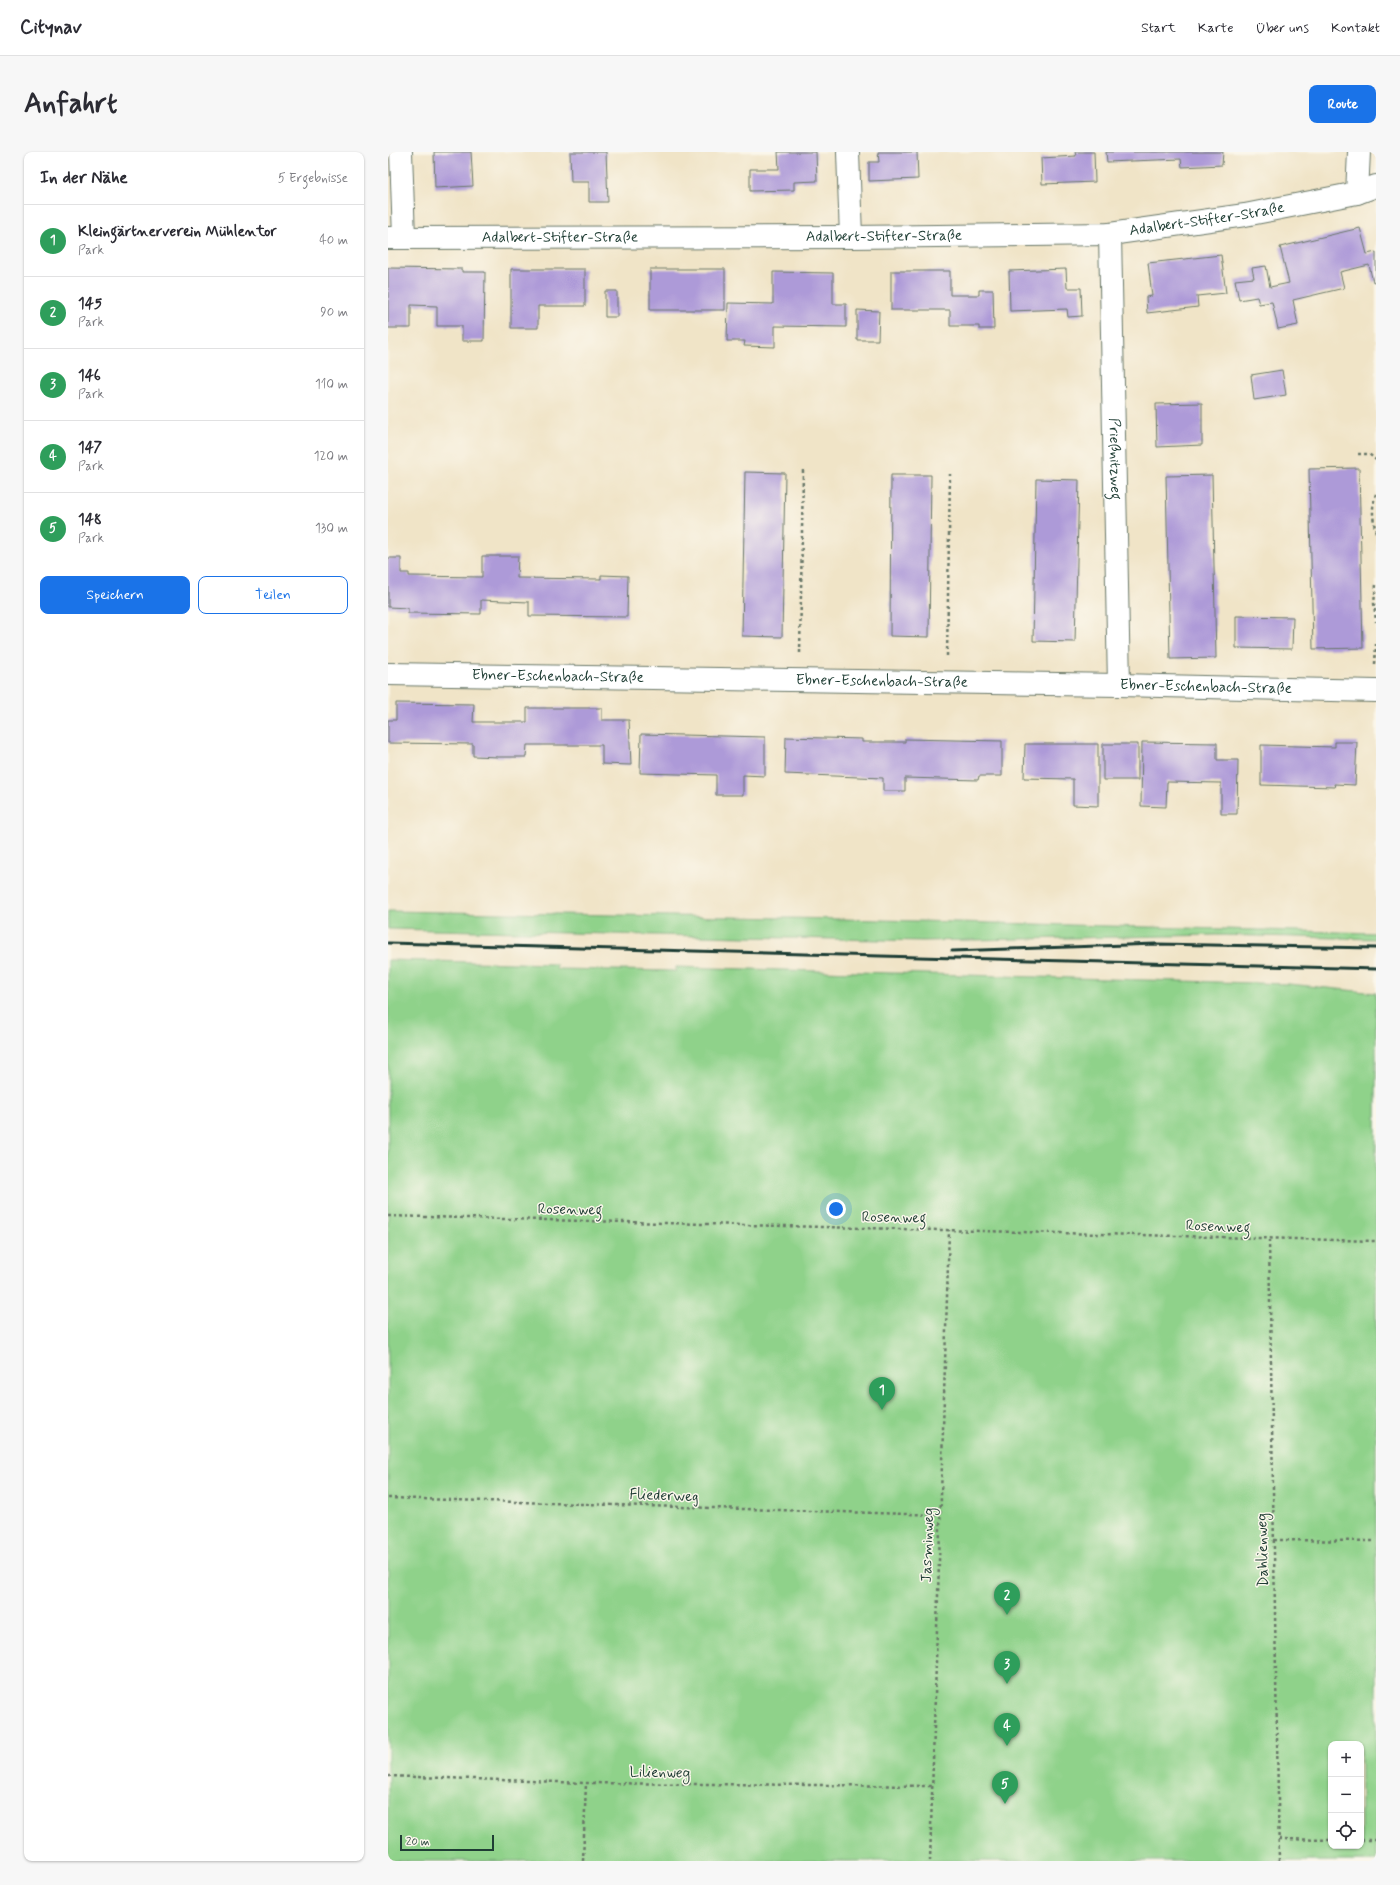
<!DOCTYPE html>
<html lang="de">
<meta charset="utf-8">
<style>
body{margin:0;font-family:Mynerve,sans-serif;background:#f7f7f7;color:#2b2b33}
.controls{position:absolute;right:12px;bottom:12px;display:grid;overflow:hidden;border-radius:8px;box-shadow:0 1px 3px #0004}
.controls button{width:36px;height:36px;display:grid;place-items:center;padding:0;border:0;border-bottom:1px solid #e1e1e2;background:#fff;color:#2b2b33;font:20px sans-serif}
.scale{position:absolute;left:12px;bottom:10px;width:94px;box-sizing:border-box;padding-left:4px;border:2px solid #1f3d34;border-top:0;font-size:11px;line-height:14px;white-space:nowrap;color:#1f3d34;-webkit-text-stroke:3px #fbf7ec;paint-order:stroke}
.you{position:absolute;left:448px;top:1057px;width:14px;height:14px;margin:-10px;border:3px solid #fff;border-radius:50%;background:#1a73e8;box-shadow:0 0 0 6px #1a73e833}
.badge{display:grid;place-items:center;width:26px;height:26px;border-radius:50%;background:#1a73e8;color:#fff;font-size:13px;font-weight:700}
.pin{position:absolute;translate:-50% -33px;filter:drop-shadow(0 1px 2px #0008)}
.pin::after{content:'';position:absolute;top:21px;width:14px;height:12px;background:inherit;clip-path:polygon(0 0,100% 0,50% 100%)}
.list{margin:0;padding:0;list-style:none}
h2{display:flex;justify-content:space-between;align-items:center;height:52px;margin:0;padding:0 16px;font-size:17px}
h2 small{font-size:13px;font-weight:400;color:#7c7c81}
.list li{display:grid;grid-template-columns:26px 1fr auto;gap:12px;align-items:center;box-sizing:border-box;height:72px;padding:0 16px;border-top:1px solid #e1e1e2}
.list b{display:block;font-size:15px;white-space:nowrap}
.list p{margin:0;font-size:13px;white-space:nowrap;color:#7c7c81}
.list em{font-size:13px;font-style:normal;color:#7c7c81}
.actions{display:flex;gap:8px;padding:12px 16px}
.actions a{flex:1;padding:9px 0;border:1px solid #1a73e8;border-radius:8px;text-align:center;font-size:14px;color:#1a73e8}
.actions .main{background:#1a73e8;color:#fff}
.icon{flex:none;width:22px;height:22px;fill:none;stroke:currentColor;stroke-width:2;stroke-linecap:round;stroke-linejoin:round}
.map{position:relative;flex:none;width:988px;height:1709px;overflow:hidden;border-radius:8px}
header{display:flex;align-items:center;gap:24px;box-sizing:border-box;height:56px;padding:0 20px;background:#fff;border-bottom:1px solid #e1e1e2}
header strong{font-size:19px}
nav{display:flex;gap:22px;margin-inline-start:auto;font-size:14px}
.intro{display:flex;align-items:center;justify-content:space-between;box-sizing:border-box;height:96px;padding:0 24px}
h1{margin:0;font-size:28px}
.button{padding:10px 18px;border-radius:8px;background:#1a73e8;color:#fff;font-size:14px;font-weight:700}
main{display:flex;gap:24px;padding:0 24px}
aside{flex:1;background:#fff;border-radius:8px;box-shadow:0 1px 3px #0004}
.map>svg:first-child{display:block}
</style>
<header>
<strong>Citynav</strong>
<nav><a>Start</a><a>Karte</a><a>Über uns</a><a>Kontakt</a></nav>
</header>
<div class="intro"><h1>Anfahrt</h1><a class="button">Route</a></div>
<main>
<aside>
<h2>In der Nähe<small>5 Ergebnisse</small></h2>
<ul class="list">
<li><span class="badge" style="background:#2e9e5b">1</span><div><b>Kleingärtnerverein Mühlentor</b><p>Park</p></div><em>40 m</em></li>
<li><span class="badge" style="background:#2e9e5b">2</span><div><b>145</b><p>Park</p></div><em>90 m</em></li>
<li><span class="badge" style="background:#2e9e5b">3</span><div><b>146</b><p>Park</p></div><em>110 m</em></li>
<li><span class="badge" style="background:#2e9e5b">4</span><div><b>147</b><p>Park</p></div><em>120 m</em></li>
<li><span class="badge" style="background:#2e9e5b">5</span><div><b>148</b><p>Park</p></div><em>130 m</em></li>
</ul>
<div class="actions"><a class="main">Speichern</a><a>Teilen</a></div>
</aside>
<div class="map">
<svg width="988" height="1709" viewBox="0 0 988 1709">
<rect width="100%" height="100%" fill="#fbf7ec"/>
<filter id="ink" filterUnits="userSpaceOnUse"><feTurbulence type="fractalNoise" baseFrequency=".025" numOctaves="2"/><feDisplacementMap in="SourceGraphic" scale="8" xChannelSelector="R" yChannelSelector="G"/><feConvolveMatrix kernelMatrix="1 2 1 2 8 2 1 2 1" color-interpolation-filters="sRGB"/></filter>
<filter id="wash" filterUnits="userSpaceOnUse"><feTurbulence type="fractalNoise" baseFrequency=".012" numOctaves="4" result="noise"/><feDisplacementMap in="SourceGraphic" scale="16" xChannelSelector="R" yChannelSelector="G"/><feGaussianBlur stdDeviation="0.9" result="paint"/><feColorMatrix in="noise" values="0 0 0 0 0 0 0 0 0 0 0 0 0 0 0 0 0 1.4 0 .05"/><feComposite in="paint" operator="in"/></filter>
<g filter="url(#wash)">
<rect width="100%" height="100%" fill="#f0e4c7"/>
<!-- green -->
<path fill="#8fd28a" stroke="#57885f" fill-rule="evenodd" d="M0,759L454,767L988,781V787L828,783L535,789L0,777Z
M0,808L168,812V817L288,819V815L901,832L988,841V1709H0ZM943,1592H973V1694H943Z"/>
<g id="blocks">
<!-- building -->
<path fill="#ad9ad8" d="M46,0H83L85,34L47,36Z
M182,0H218L220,50H201V30H183Z
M390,0H428L429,29L406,30V38L362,39V17H391Z
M490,0H529L530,27L481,29V10H491Z
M687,0H706L707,30L654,32L653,6L688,4Z
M718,0H835L834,13L794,15L793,7L719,10Z
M972,76L979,102L988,100V129L985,130L981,113L952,120L956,136L905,148L910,173L890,177L884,150L871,152L869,145L851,148L847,128L866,126L864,116L878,114L882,135L901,131L892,95Z
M833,103L838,141L809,144L810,155L759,161L758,145L764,144L760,111Z
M0,116L74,117V120H97L96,189H74V174H49V154L23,153V176H0Z
M123,117H197V154H150V176H123Z
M262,117H337V158H262Z
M678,117L679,136H693L694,164L680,165L679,157L622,159L621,119Z
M503,119H562V143H591V138H605L606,177H591V174H562V158H503Z
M385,120L445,121V152H458V175L387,174V195L356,194L357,189H339L340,151L385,152Z
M217,139H229V165H217Z
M469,158L491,159L490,188H469Z
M894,218L898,243L866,248L863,223Z
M814,251V293L769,295L768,252Z
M971,316L975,496L925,497L921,317Z
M357,320L397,321L394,485L354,484Z
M503,323H543L541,485L502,484Z
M824,323L828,506L782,507L778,324Z
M648,327L691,328L687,490L645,489Z
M94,404H130L129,426L213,427V423L240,424L239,465L141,464V450L93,448V462L20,461V456L0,455V406H13V421H21V424L94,425Z
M848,464L905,465L904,497L848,496Z
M8,551L86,552L85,570H139V556H214V568H241L243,613L214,612V593H139L138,605H111L85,604V592L0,591V568H8Z
M253,582L377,585V624L355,623V643H328V623L252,621Z
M398,585L474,587V590H517V587L614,589V624H591L590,628L517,626V639H495V626L397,622Z
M754,590L829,591V608H850L849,662H833V631L779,630L778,655L753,654Z
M947,590H969L967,633L946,632L947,635L873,633V593L947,595Z
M637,592H710V654L685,653V627L636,626Z
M715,592H750V628H715Z"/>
</g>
</g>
<g filter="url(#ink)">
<use href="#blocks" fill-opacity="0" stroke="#687767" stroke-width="1"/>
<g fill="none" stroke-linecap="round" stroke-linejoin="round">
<defs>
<g id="street">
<path d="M13,0L16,86"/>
<path d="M460,0L463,85"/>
<path d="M969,41L971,0"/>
<path id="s1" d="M722,82L731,533"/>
<path id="s2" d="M0,86L463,85L722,82L857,63L969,41L988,34"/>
<path id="s3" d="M0,522L731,533L988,539"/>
</g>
</defs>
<!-- street casing -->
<use href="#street" stroke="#687767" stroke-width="24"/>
<!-- path -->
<path stroke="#687767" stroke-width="2.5" stroke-dasharray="3 3" stroke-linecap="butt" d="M970,302H981L988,308
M988,342C983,355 985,367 988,381
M988,433L986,451L988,470
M412,501L415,318
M559,504L562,322
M987,512L988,492
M0,1064L988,1089
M881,1088L891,1709
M0,1346L552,1363
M886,1388L988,1389
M0,1624L198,1631L545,1634
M891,1687L943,1688
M973,1688H988
M195,1709L198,1631
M542,1709L561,1078"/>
<!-- street -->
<use href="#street" stroke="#fff" stroke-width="22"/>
<!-- rail -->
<path stroke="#1f3d34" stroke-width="3" d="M0,791L988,817
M564,799L768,792L988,796"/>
</g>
</g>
<g text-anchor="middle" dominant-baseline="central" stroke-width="3" stroke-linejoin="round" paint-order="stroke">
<!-- street labels -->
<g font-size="15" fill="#1f3d34" stroke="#fbf7ec">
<text stroke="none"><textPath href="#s2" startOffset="820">Adalbert-Stifter-Straße</textPath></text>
<text stroke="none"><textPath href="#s2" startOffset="496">Adalbert-Stifter-Straße</textPath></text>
<text stroke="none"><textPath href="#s2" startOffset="172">Adalbert-Stifter-Straße</textPath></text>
<text stroke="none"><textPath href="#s1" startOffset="225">Prießnitzweg</textPath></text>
<text stroke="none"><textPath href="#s3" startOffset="170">Ebner-Eschenbach-Straße</textPath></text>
<text stroke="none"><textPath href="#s3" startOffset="494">Ebner-Eschenbach-Straße</textPath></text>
<text stroke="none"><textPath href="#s3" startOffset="818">Ebner-Eschenbach-Straße</textPath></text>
<text transform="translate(182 1058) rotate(1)">Rosenweg</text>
<text transform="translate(506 1066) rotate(1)">Rosenweg</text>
<text transform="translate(830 1075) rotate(2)">Rosenweg</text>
<text transform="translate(276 1344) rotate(2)">Fliederweg</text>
<text transform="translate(540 1393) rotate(-88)">Jasminweg</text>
<text transform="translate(875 1398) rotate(-91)">Dahlienweg</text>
<text transform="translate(272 1621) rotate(1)">Lilienweg</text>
</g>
</g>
</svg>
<div class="controls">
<button>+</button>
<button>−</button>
<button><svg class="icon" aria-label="locate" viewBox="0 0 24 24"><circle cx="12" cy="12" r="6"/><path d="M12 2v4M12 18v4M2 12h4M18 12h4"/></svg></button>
</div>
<div class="scale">20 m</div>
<div class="you"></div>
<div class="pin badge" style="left:494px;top:1258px;background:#2e9e5b">1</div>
<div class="pin badge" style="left:619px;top:1463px;background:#2e9e5b">2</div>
<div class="pin badge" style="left:619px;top:1532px;background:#2e9e5b">3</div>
<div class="pin badge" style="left:619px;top:1594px;background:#2e9e5b">4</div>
<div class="pin badge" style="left:617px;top:1652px;background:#2e9e5b">5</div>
</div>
</main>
